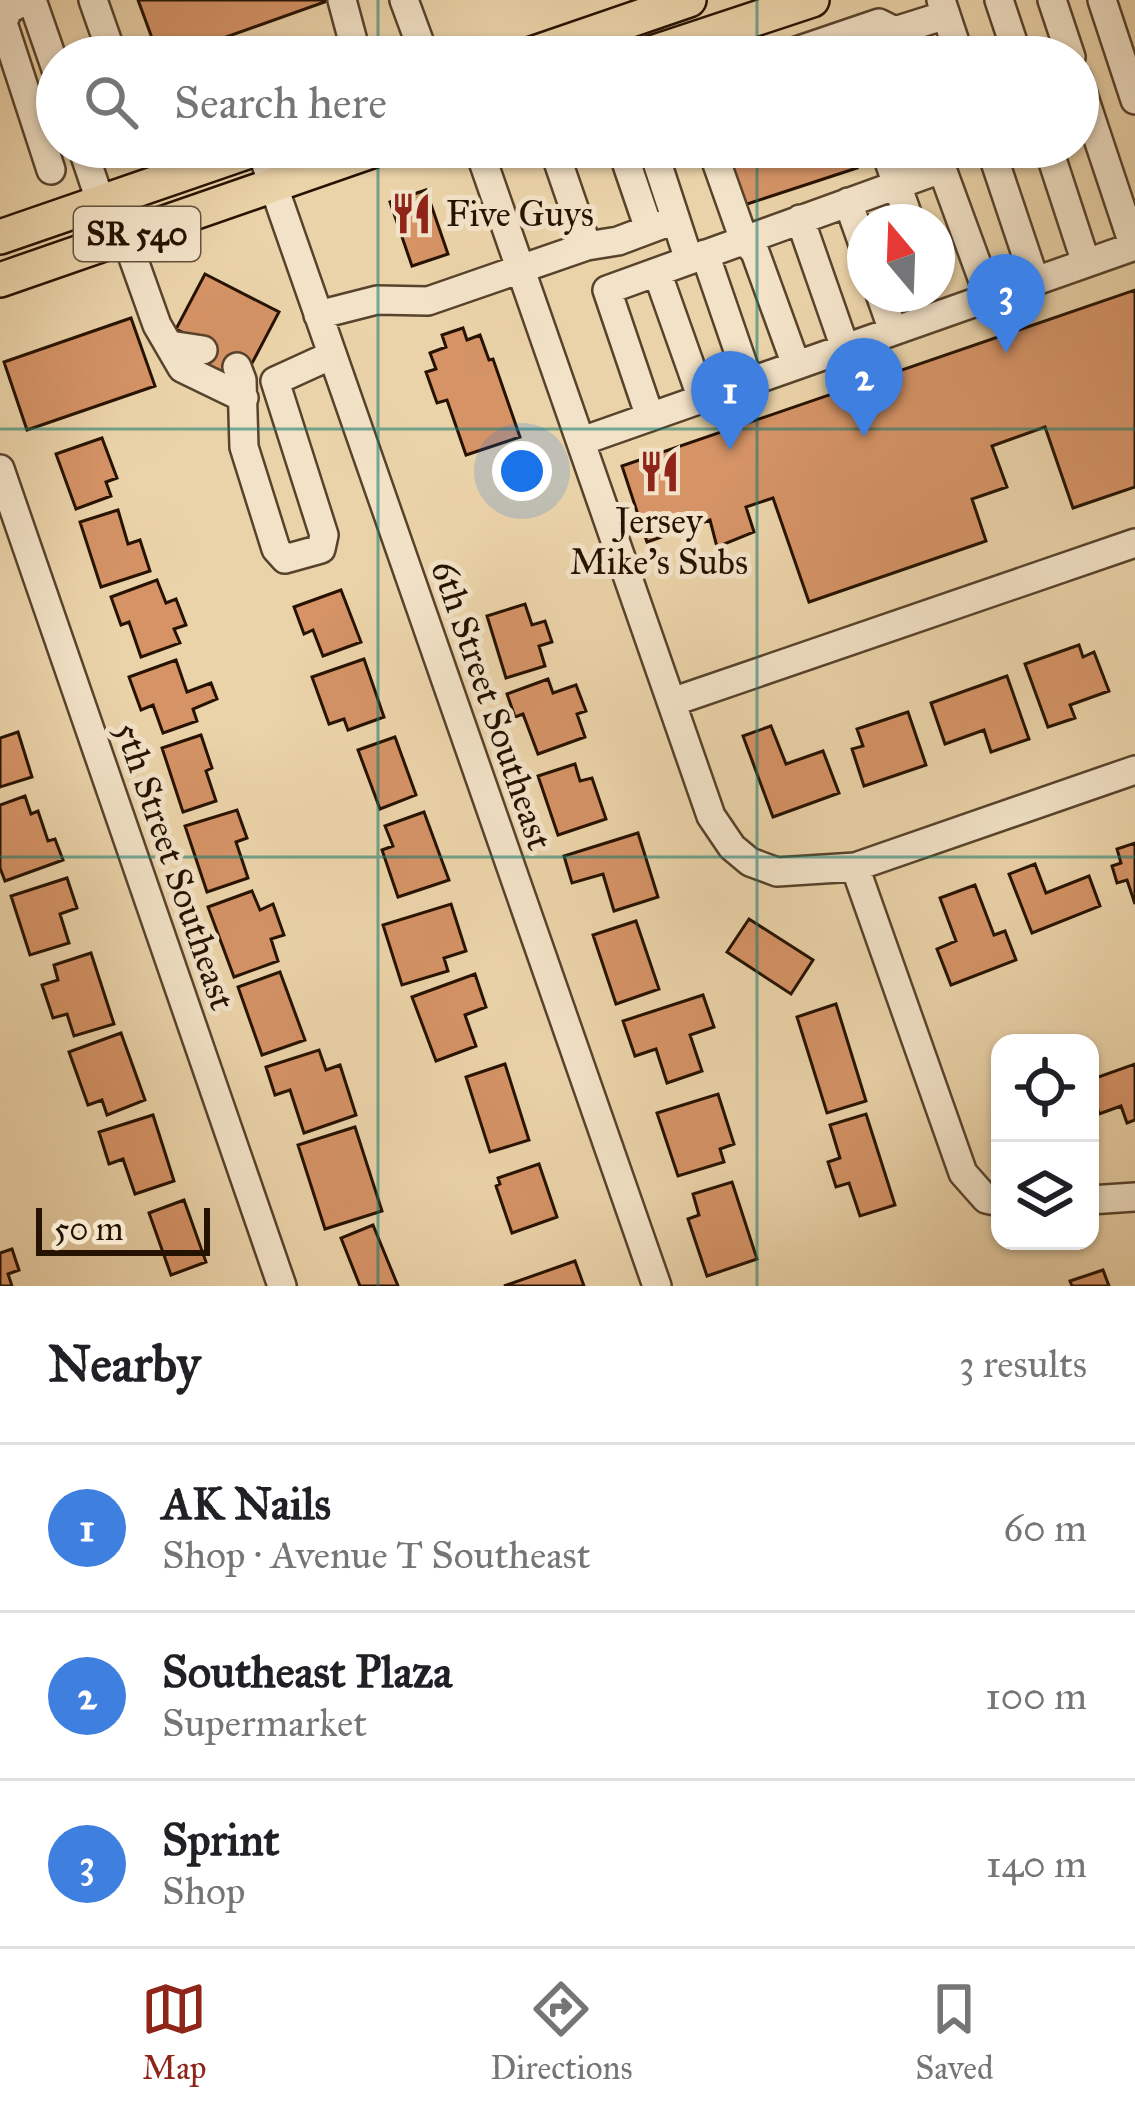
<!DOCTYPE html>
<meta charset="utf-8">
<style>
body{margin:0;font-family:"IM FELL Great Primer",serif;background:#f2f2f2;color:#202124}
.controls{position:absolute;right:36px;bottom:36px;display:grid;overflow:hidden;border-radius:24px;box-shadow:0 3px 9px #0004}
.controls button{width:108px;height:108px;display:grid;place-items:center;padding:0;border:0;border-bottom:3px solid #e0e0e0;background:#fff;color:#202124;font:60px sans-serif}
.compass{position:absolute;left:847px;top:204px;width:108px;height:108px;border-radius:50%;background:#fff;box-shadow:0 3px 9px #0004;rotate:341deg}
.scale{position:absolute;left:36px;bottom:30px;width:174px;box-sizing:border-box;padding-left:12px;border:6px solid #261201;border-top:0;font-size:33px;line-height:42px;white-space:nowrap;color:#261201;-webkit-text-stroke:9px #f2e2c7;paint-order:stroke}
.you{position:absolute;left:522px;top:471px;width:42px;height:42px;margin:-30px;border:9px solid #fff;border-radius:50%;background:#1a73e8;box-shadow:0 0 0 18px #1a73e833}
.badge{display:grid;place-items:center;width:78px;height:78px;border-radius:50%;background:#8f2418;color:#fff;font-size:39px;font-weight:700}
.pin{position:absolute;translate:-50% -99px;filter:drop-shadow(0 3px 6px #0008)}
.pin::after{content:'';position:absolute;top:63px;width:42px;height:36px;background:inherit;clip-path:polygon(0 0,100% 0,50% 100%)}
.list{margin:0;padding:0;list-style:none}
h2{display:flex;justify-content:space-between;align-items:center;height:156px;margin:0;padding:0 48px;font-size:51px}
h2 small{font-size:39px;font-weight:400;color:#757577}
.list li{display:grid;grid-template-columns:78px 1fr auto;gap:36px;align-items:center;box-sizing:border-box;height:168px;padding:0 48px;border-top:3px solid #e0e0e0}
.list b{display:block;font-size:45px;white-space:nowrap}
.list p{margin:0;font-size:39px;white-space:nowrap;color:#757577}
.list em{font-size:39px;font-style:normal;color:#757577}
.icon{flex:none;width:66px;height:66px;fill:none;stroke:currentColor;stroke-width:2;stroke-linecap:round;stroke-linejoin:round}
.map{position:relative;flex:none;width:1135px;height:1286px;overflow:hidden}
.search{position:absolute;background:#fff;box-shadow:0 3px 9px #0004;left:36px;right:36px;top:36px;height:132px;display:flex;align-items:center;gap:30px;box-sizing:border-box;padding:0 42px;border-radius:66px;color:#757577;font-size:45px}
.sheet{height:660px;background:#fff}
nav{display:flex;justify-content:space-around;align-items:center;box-sizing:border-box;height:168px;border-top:3px solid #e0e0e0;background:#fff;font-size:33px;color:#757577}
nav a{display:grid;justify-items:center;gap:6px}
nav .on{color:#8f2418}
.map>svg:first-child{display:block}
</style>
<div class="map">
<svg width="1135" height="1286" viewBox="0 0 1135 1286">
<rect width="100%" height="100%" fill="#ebd3a9"/>
<filter id="stains"><feTurbulence type="fractalNoise" baseFrequency=".00167" numOctaves="4"/><feColorMatrix values="0 0 0 0 .2 0 0 0 0 .09 0 0 0 0 .02 0 0 0 .5 -.17"/></filter>
<radialGradient id="worn" r=".72"><stop offset=".6" stop-color="#630" stop-opacity="0"/><stop offset="1" stop-color="#630" stop-opacity=".3"/></radialGradient>
<!-- building -->
<path fill="#d59366" stroke="#261201" stroke-width="3" d="M138,0H330L170,57H159Z
M721,147H850L857,168L741,206Z
M426,190L448,254L412,266L390,202Z
M205,274L279,312L250,367L228,381L196,365L207,345L176,329Z
M1135,290V487L1073,508L1045,427L992,446L1007,487L972,499L986,541L809,602L773,498L746,507L754,532L717,547L710,520L647,542L622,466Z
M131,318L155,386L27,430L4,362Z
M463,328L467,340L480,335L489,360L493,359L520,437L466,455L447,400L437,403L426,372L436,369L430,353L446,347L442,335Z
M102,438L117,478L106,482L111,496L76,509L56,454Z
M118,510L128,544L140,540L150,571L101,587L80,522Z
M157,580L166,603L176,599L186,625L174,629L180,643L141,657L129,622L121,625L111,597Z
M341,590L361,642L323,656L313,630L304,634L294,607Z
M525,604L532,625L545,621L552,642L539,646L545,666L506,678L487,616Z
M1079,645L1083,657L1094,652L1109,691L1070,705L1075,718L1048,727L1025,664Z
M364,659L384,717L348,730L344,719L329,724L312,677Z
M176,660L187,692L211,683L217,699L193,709L197,721L163,733L153,705L141,710L129,677Z
M1007,676L1029,739L991,752L984,730L945,744L931,703Z
M548,679L553,693L576,685L586,711L577,714L585,737L538,754L523,714L515,717L507,694Z
M908,712L926,765L864,786L852,749L863,746L857,729Z
M771,726L786,764L823,751L839,793L773,817L743,736Z
M18,732L32,777L0,787V738Z
M201,735L212,768L206,771L216,801L183,812L162,748Z
M395,737L416,795L380,809L358,750Z
M575,764L580,781L592,778L606,819L558,835L538,776Z
M25,796L31,814L38,811L48,841L55,839L63,860L5,881L0,868V805Z
M237,810L247,838L236,842L248,878L207,892L185,826Z
M424,812L449,880L398,897L382,850L393,846L385,826Z
M638,833L658,897L614,911L603,874L572,883L564,856Z
M1135,843V904L1127,880L1117,883L1112,866L1121,863L1117,849Z
M1035,864L1046,893L1089,876L1100,906L1032,933L1009,874Z
M67,878L77,908L60,914L69,943L30,955L11,896Z
M975,885L994,935L1005,931L1016,960L951,985L937,949L956,941L940,898Z
M252,891L260,910L273,904L284,935L271,939L278,961L234,977L208,907Z
M451,904L466,951L444,958L448,971L402,985L383,925Z
M749,919L813,960L791,994L727,952Z
M636,921L659,989L616,1004L593,935Z
M91,953L114,1024L74,1036L67,1014L53,1018L42,985L58,980L54,965Z
M280,972L305,1040L262,1055L238,987Z
M475,974L486,1007L465,1015L476,1046L436,1061L412,997Z
M703,995L714,1027L690,1035L702,1071L667,1083L656,1049L635,1056L623,1021Z
M836,1004L866,1101L827,1113L797,1017Z
M121,1033L145,1100L107,1115L102,1100L88,1105L69,1052Z
M319,1050L326,1070L340,1065L356,1115L304,1133L290,1090L275,1095L266,1067Z
M505,1064L529,1140L490,1152L466,1077Z
M1135,1064V1120L1127,1123L1121,1106L1099,1114L1090,1080Z
M718,1094L734,1144L720,1149L724,1162L678,1176L657,1113Z
M866,1114L895,1205L860,1216L849,1183L836,1187L828,1162L840,1158L830,1125Z
M153,1115L174,1181L135,1194L123,1159L109,1164L99,1132Z
M355,1127L382,1211L325,1229L298,1145Z
M539,1164L557,1217L512,1233L496,1186L500,1184L498,1178Z
M732,1182L757,1259L707,1276L688,1219L699,1215L693,1194Z
M184,1200L206,1262L171,1275L149,1213Z
M373,1225L398,1286H360L341,1238Z
M12,1249L19,1270L8,1274L12,1286H0V1253Z
M575,1261L584,1286H504Z
M1103,1270L1109,1286H1072L1070,1281Z"/>
<g fill="none" stroke-linecap="round" stroke-linejoin="round">
<defs>
<path id="minor" d="M25,0L8,10L3,23L51,170
M32,0L57,72
M93,0L113,57
M404,0L425,57
M941,0L960,57
M999,0L1018,57
M1052,0L1071,57
M1102,0L1135,100
M335,57L351,47L353,41L342,0
M779,57L879,23L895,31L946,15
M1078,79L1134,247
M82,147L114,242
M260,147L657,1286
M478,147L711,816L732,847L750,862L777,872L855,867L1135,770
M621,147L649,229
M652,147L689,260
M711,147L744,240L755,252L796,365
M884,147L910,222
M934,147L989,297
M990,147L1035,281
M1048,147L1086,263
M848,202L865,250
M800,219L845,348
M126,238L157,325L182,368L244,398
M587,246L618,241L674,220
M705,254L749,382
M657,272L702,399
M880,294L893,331
M318,315L377,300L428,301L587,246L553,147
M170,345L203,350
M237,367L242,380L244,447L276,549L285,559L321,549L324,535L275,381L332,355
M650,417L607,290L941,169
M582,441L1135,246
M0,469L282,1286
M672,702L1135,543
M855,867L963,1173L986,1199L1000,1202
M1090,1200L1135,1197"/>
<path id="major" d="M523,57L689,0
M640,57L812,0
M0,237L261,147
M0,280L383,147"/>
</defs>
<!-- minor casing -->
<use href="#minor" stroke="#57422b" stroke-width="32"/>
<!-- major casing -->
<use href="#major" stroke="#261201" stroke-width="38"/>
<!-- minor -->
<use href="#minor" stroke="#f2e2c7" stroke-width="27"/>
<!-- major -->
<use href="#major" stroke="#ebd3a9" stroke-width="33"/>
</g>
<!-- grid -->
<path fill="none" stroke="#0f766e" stroke-width="3" stroke-opacity="0.55" d="M378,0V57M757,0V57M378,147V1286M757,147V1286M0,429H1135M0,857H1135"/>
<!-- icons -->
<defs>
<symbol id="restaurant-bare" viewBox="-9 -9 18 18"><path d="M-5-6h1v4h1v-4h1v4h1v-4h1v5L-1.5 .5V6h-2V.5L-5-1ZM5-6V6H3V1.5H1.5Q1.5-4 5-6Z" fill="#8f2418" stroke="#f2e2c7" stroke-width="2.5" paint-order="stroke"/></symbol>
</defs>
<g fill-rule="evenodd">
<use href="#restaurant-bare" x="382" y="184" width="59" height="59"/>
<use href="#restaurant-bare" x="630" y="442" width="59" height="59"/>
</g>
<g text-anchor="middle" dominant-baseline="central" stroke-width="10" stroke-linejoin="round" paint-order="stroke">
<!-- shield labels -->
<rect fill="#f2e2c7" stroke="#63503c" stroke-width="3" x="74" y="207" width="126" height="54" rx="9"/>
<g font-size="33" font-weight="bold" fill="#261201">
<text x="137" y="234">SR 540</text>
</g>
<!-- poi labels -->
<g font-size="36" fill="#261201" stroke="#f2e2c7" text-anchor="start">
<text x="446" y="214">Five Guys</text>
<text x="659" y="521" text-anchor="middle">Jersey<tspan x="659" dy="41">Mike's Subs</tspan></text>
</g>
<!-- street labels -->
<g font-size="36" fill="#261201" stroke="#f2e2c7">
<text transform="translate(492 705) rotate(71)">6th Street Southeast</text>
<text transform="translate(175 866) rotate(71)">5th Street Southeast</text>
</g>
</g>
<rect width="100%" height="100%" filter="url(#stains)"/>
<rect width="100%" height="100%" fill="url(#worn)"/>
</svg>
<div class="controls">
<button><svg class="icon" aria-label="locate" viewBox="0 0 24 24"><circle cx="12" cy="12" r="6"/><path d="M12 2v4M12 18v4M2 12h4M18 12h4"/></svg></button>
<button><svg class="icon" aria-label="layers" viewBox="0 0 24 24"><path d="M12 4l9 5-9 5-9-5zM3 14l9 5 9-5"/></svg></button>
</div>
<svg class="compass" viewBox="-18 -18 36 36"><path d="M0-13l5 13h-10z" fill="#e53935"/><path d="M0 13l5-13h-10z" fill="#757577"/></svg>
<div class="scale">50 m</div>
<div class="you"></div>
<div class="pin badge" style="left:730px;top:450px;background:#3f7fe0">1</div>
<div class="pin badge" style="left:864px;top:437px;background:#3f7fe0">2</div>
<div class="pin badge" style="left:1006px;top:353px;background:#3f7fe0">3</div>
<div class="search"><svg class="icon" aria-label="search" viewBox="0 0 24 24"><circle cx="10" cy="10" r="6"/><path d="M15 15l6 6"/></svg>Search here</div>
</div>
<section class="sheet">
<h2>Nearby<small>3 results</small></h2>
<ul class="list">
<li><span class="badge" style="background:#3f7fe0">1</span><div><b>AK Nails</b><p>Shop · Avenue T Southeast</p></div><em>60 m</em></li>
<li><span class="badge" style="background:#3f7fe0">2</span><div><b>Southeast Plaza</b><p>Supermarket</p></div><em>100 m</em></li>
<li><span class="badge" style="background:#3f7fe0">3</span><div><b>Sprint</b><p>Shop</p></div><em>140 m</em></li>
</ul>
</section>
<nav>
<a class="on"><svg class="icon" aria-label="map" viewBox="0 0 24 24"><path d="M3 6l6-2 6 2 6-2v14l-6 2-6-2-6 2zM9 4v14M15 6v14"/></svg>Map</a>
<a><svg class="icon" aria-label="directions" viewBox="0 0 24 24"><path d="M12 3l9 9-9 9-9-9zM9 14v-3h6M13 9l2 2-2 2"/></svg>Directions</a>
<a><svg class="icon" aria-label="saved" viewBox="0 0 24 24"><path d="M7 4h10v16l-5-4-5 4z"/></svg>Saved</a>
</nav>
